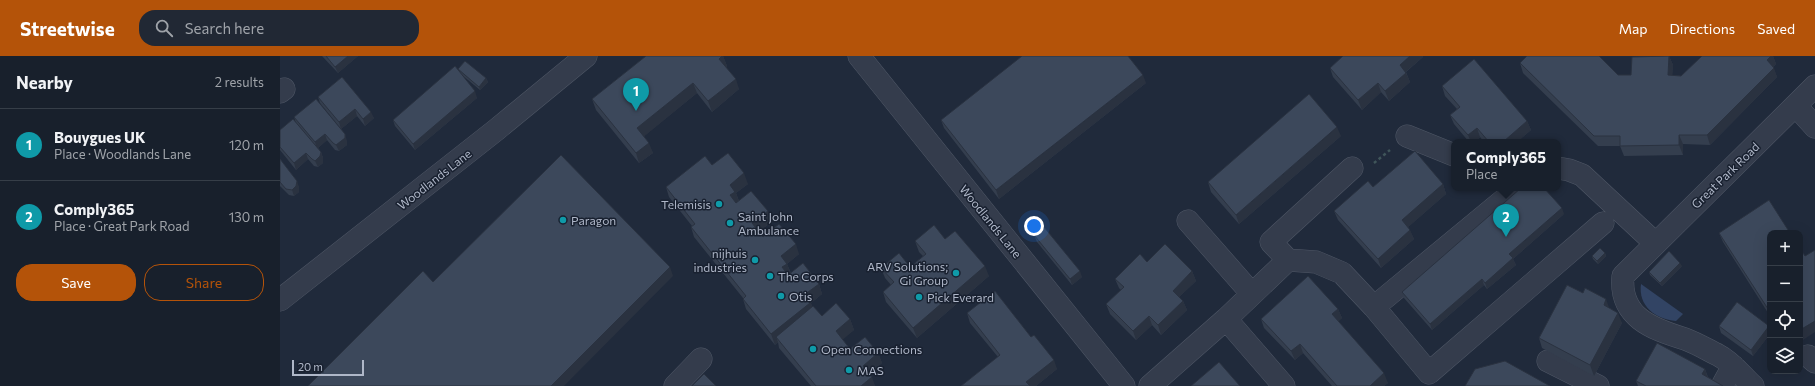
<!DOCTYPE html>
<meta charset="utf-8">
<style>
body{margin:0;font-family:Commissioner,sans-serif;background:#212834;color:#f1f3f6}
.controls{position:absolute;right:12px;bottom:12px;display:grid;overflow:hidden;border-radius:8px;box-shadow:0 4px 16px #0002}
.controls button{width:36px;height:36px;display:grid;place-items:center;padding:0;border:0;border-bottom:1px solid #363e48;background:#18202c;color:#f1f3f6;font:20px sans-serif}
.scale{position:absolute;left:12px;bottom:10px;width:72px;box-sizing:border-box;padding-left:4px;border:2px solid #afb7c8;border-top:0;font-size:11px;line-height:14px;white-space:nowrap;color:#afb7c8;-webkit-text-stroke:3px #192130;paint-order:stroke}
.you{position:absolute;left:754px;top:170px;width:14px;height:14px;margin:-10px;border:3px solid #fff;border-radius:50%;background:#1a73e8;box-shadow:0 0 0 6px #1a73e833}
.badge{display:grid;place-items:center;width:26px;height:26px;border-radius:50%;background:#b45309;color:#fff;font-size:13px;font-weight:700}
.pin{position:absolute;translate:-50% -33px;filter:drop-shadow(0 1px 2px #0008)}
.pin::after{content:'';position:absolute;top:21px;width:14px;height:12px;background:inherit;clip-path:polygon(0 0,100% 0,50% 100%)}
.popup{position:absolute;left:1171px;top:83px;width:110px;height:52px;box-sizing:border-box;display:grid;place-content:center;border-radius:8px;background:#18202c;filter:drop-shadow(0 1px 3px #0005);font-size:13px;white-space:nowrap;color:#9fa3a9}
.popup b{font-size:15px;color:#f1f3f6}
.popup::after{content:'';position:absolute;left:50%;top:100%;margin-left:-8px;border:8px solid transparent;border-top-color:#18202c}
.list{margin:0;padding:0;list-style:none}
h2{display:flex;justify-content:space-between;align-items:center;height:52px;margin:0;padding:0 16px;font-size:17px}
h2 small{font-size:13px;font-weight:400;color:#9fa3a9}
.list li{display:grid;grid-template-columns:26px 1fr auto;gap:12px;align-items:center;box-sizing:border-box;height:72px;padding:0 16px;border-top:1px solid #363e48}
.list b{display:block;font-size:15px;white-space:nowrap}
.list p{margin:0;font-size:13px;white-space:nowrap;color:#9fa3a9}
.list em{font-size:13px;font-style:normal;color:#9fa3a9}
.actions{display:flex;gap:8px;padding:12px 16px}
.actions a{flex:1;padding:9px 0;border:1px solid #b45309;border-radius:16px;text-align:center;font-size:14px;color:#b45309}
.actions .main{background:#b45309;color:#fff}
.icon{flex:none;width:22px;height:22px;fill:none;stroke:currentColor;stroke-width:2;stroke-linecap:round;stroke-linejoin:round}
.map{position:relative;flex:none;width:1535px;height:330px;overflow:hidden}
header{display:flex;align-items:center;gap:24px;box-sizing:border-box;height:56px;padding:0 20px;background:#b45309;color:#fff}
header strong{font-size:19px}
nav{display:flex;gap:22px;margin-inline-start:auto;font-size:14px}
.search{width:280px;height:36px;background:#212834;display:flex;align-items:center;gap:10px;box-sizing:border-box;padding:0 14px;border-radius:16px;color:#9fa3a9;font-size:15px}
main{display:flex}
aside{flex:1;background:#18202c}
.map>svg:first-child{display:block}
</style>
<header>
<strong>Streetwise</strong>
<div class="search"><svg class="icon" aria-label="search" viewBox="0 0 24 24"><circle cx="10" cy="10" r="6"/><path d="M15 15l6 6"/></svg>Search here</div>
<nav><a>Map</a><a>Directions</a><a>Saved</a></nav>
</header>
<main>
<aside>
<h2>Nearby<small>2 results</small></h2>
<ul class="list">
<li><span class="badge" style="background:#0f9aa8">1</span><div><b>Bouygues UK</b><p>Place · Woodlands Lane</p></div><em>120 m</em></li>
<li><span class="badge" style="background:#0f9aa8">2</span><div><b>Comply365</b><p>Place · Great Park Road</p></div><em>130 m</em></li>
</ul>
<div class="actions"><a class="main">Save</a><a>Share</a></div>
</aside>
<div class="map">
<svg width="1535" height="330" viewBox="0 0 1535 330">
<rect width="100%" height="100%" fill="#202a3b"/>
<!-- water -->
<path fill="#324464" d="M1361,228L1403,258L1396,265C1375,263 1358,250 1361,228Z"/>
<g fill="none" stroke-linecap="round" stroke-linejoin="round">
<defs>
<path id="minor" d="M579,0L844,330
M0,36L4,33
M1516,50L1535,71
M1127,80L1174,99
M1278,112L1289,114L1302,119L1375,187
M908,165L972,238
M1008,204L1036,206L1062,217L1094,251L1149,317L1323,167
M0,244L216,74L306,0
M1094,251L1238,132
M946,263L1004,330
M1528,300L1535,306
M1268,305L1318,330
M395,330L421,303
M870,330L946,263L1008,204L991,186L1072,112
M1442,330L1453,310
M1473,330C1462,320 1452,306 1438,299C1428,294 1416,287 1405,283C1372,273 1339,261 1343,220L1535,30"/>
</defs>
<!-- minor casing -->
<use href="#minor" stroke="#4f5766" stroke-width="23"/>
<!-- path -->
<path stroke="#40555a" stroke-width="2.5" stroke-dasharray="3 3" stroke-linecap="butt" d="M1094,107L1110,94"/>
<!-- minor -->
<use href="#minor" stroke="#343c4c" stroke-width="22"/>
</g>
<!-- wall -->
<path fill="#343e4e" d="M42,0H78L58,17Z
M366,0H443L447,10L446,11L459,33L432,56L417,37L364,80L373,97L359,107L316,54L312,43Z
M1063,0H1142L1143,1L1126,16L1130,26L1109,45L1101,36L1082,54L1053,21L1050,12Z
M1389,0L1393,9L1392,19L1401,20L1422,0H1493L1496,8L1493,11L1497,21L1430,89L1403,88V99L1344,100L1340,90H1318L1243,17L1240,7L1338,19H1351Z
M178,13L206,22L208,26L200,34L182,19L197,42L135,94L115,70L113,64L178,15Z
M62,21L94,62L85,70L77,60L61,73L40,47L38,41Z
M866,27L719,143L664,72L661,64Z
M1162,30L1247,65L1251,74L1237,86H1204L1200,81L1195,86H1189L1174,68L1170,59L1177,53L1165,40Z
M14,61L67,85V89L59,95L55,94L47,84L38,92L41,96L43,102V107L38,111L34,110L28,103L16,114L0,94V74L16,67Z
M1061,80L959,168L931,136L928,126Z
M0,103L19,131V136L14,140L9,139L0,130Z
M432,109L468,128L456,137L459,145L488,155L491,166L479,176L483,181L519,198L507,208L511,217L539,228L542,238L531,247L532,251L542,260L570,263L574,274L562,283L570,293L598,297L602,307L589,318L595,330H531L499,292L498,286L495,289L466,253L463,243V242L414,181L411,171L412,170L389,141L386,131Z
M1163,128L1166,138L1128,171L1134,183L1101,212L1058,164L1054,155L1093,131Z
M1284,158L1233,203L1236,209L1207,233L1204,229L1152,274L1124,242L1122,236Z
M1439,177H1490V260L1443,186Z
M754,179L802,221L792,229L757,186Z
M665,183L709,220L637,282L606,246L603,236L611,229L605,222L601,212L630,211L643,200L639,196L635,185Z
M1325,197L1326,200L1318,208L1313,203L1312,200Z
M867,206L912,215L916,225L899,241L903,245L907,254L881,279L872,269L856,284L830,258L826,248L841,234L839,232L835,223Z
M1402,210L1382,230L1370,219L1369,216Z
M1330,252L1342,267L1314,320L1262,292L1259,282Z
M1058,253L1062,262L1058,265L1108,327L1104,330H1052L1023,297L1015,304L984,272L981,263Z
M687,257L751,281L777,313L756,330H681L718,301L690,267Z
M1439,270H1489L1490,274V278L1473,300L1441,277Z
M1425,313L1428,321L1443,330H1358L1356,325Z"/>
<!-- shaded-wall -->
<path fill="#2a3240" d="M68,0H78L58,17L55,11Z
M442,0H443L447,10L443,13L439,3Z
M1130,0H1142L1143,1L1123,18L1120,9Z
M1389,0L1393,9L1392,28L1388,19Z
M1491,0H1493L1496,8L1490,13L1487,4Z
M1494,12L1497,21L1430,89L1427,79Z
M1126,17L1130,26L1109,45L1105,35Z
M863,19L866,27L719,143L716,134Z
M206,22L208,26L200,34L199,31Z
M456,23L459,33L432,56L428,45Z
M413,27L417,37L361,83L357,72Z
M1098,27L1101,36L1082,54L1078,44Z
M195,35L197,42L135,94L133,88Z
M75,53L77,60L61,73L59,66Z
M91,56L94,62L85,70L83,63Z
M1247,65L1251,74L1237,86H1223Z
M1057,71L1061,80L959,168L956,159Z
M1197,72L1200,81L1195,86H1191L1188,79Z
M45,78L47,84L37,93L35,86Z
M65,78L67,85V89L59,95L56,89Z
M1399,79L1403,88V99L1399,89Z
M369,87L373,97L359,107L356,97Z
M41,96L43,102V107L38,111L35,105Z
M26,97L28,103L16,114L14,107Z
M464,117L468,128L456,137L459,146L454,149L450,139V129Z
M17,125L19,131V136L14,140L12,134Z
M1163,128L1166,138L1126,173L1122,164Z
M1282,152L1284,158L1233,203L1236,209L1207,233L1205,227L1229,198Z
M488,155L491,166L476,178L472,167Z
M1130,174L1134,183L1101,212L1098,203Z
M516,188L519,198L507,208L511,218L506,222L502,211L501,200Z
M1325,197L1326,200L1318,208L1317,205Z
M1400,207L1402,210L1382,230L1380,227Z
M705,210L709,220L637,282L633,272Z
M390,211L393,220L284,330H271Z
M800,215L802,221L792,229L790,223Z
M912,215L916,225L896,244L893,235Z
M1202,223L1204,229L1152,274L1150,268Z
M539,228L542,238L531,247L534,257L496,281L498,286L495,289L491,278L524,239Z
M1326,243L1330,254L1324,249Z
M903,245L907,254L881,279L878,269Z
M1058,253L1062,262L1056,268L1052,258Z
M1338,257L1342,267L1314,320L1310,309Z
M869,260L872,269L856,284L853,275Z
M570,263L574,274L560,286L556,275Z
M1535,265V276L1520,286V274Z
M1489,270L1490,274V278L1473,300L1471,294Z
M1020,288L1023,297L1015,304L1011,295Z
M598,297L602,307L586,320L583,310Z
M774,304L777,313L756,330H748L746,326Z
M1425,313L1428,323L1422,318Z
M1104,317L1108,327L1104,330H1090Z
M592,321L595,330H581Z"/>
<!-- building -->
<path fill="#3c485b" stroke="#2a3240" d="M46,0H68L55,11Z
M366,0H442L439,3L456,23L428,45L413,27L357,72L369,87L356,97L312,43Z
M742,0H848L863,19L716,134L661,64Z
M1063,0H1130L1120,9L1126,17L1105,35L1098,27L1078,44L1050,12Z
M1247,0H1319L1338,19H1351L1352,1L1389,0L1388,19L1401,20L1422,0H1491L1487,4L1494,12L1427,79H1399V89L1340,90V80H1314L1240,7Z
M1194,3L1247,65L1223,86H1209L1197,72L1188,79L1170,59L1180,51L1162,30Z
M185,5L206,22L199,31L178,13Z
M175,10L195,35L133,88L113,64Z
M62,21L91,56L83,63L75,53L59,66L38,41Z
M1029,38L1057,71L956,159L928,126Z
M36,43L65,78V82L56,89L53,87L45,78L35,86L14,61Z
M13,63L41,96L40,100L35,105L32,103L26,97L14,107L0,91V74Z
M1135,95L1163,128L1122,164L1130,174L1098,203L1054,155L1088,125L1093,131Z
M448,97L464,117L450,129L455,136L450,139L456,147L471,135L488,155L472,167L483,181L499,168L516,188L501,200L507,208L502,211L508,219L523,207L539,228L524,239L530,247L491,278L463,243L466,240L411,171L415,168L386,131L425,100L432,109Z
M281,99L390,211L271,330H28L143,215L153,226Z
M0,103L17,125L16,130L12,134L6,133L0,126Z
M1241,132H1264L1282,152L1229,198L1233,202L1205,227L1202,223L1150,268L1122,236Z
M1489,144L1510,177H1490V256L1439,177Z
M654,169L665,183L675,175L705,210L633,272L603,236L614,226L601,212L619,197L630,211L646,198L635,185Z
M764,171L800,215L790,223L754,179Z
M885,188L912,215L893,235L903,245L878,269L869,260L853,275L826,248L844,231L835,223L860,198L867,206Z
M1320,192L1325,197L1317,205L1312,200Z
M1520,192L1525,200L1535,194V265L1520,274Z
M1389,195L1400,207L1380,227L1369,216Z
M1028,220L1058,253L1052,258L1104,317L1090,330H1057L1020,288L1011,295L981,263Z
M1287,229L1303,237L1305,232L1326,243L1324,249L1338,257L1310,309L1259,282Z
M715,235L751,281L754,279L774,304L746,326L750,330H681L720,299L687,257Z
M1457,246L1489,270L1471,294L1439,270Z
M556,247L570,263L556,275L570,293L585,281L598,297L583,310L592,321L581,330H536L496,281L533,250L542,260Z
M1377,287L1425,313L1422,318L1443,330H1366L1356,325Z
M1225,305L1270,330H1185L1195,313Z
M939,306L960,330H911Z
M424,318L436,330H412Z"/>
<!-- markers -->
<g fill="#0f9aa8" stroke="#192130" stroke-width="1.5">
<circle cx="439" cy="148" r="4"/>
<circle cx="283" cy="164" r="4"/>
<circle cx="450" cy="167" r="4"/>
<circle cx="475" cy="204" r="4"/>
<circle cx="676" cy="217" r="4"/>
<circle cx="490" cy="220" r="4"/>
<circle cx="501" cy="240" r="4"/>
<circle cx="639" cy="241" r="4"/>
<circle cx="533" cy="293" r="4"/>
<circle cx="569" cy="314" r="4"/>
</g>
<g text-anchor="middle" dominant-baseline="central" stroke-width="3" stroke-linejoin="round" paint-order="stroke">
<!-- street labels -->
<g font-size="12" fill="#afb7c8" stroke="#192130">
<text transform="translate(1445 119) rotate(-44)">Great Park Road</text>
<text transform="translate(154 123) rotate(-38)">Woodlands Lane</text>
<text transform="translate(711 165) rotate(51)">Woodlands Lane</text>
</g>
<!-- poi labels -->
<g font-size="12" fill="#afb7c8" stroke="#192130" text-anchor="start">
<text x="431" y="148" text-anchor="end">Telemisis</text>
<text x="458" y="160">Saint John<tspan x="458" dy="14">Ambulance</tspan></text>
<text x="291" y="164">Paragon</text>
<text x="467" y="197" text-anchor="end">nijhuis<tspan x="467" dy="14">industries</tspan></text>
<text x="668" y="210" text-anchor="end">ARV Solutions;<tspan x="668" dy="14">Gi Group</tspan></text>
<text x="498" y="220">The Corps</text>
<text x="509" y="240">Otis</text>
<text x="647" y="241">Pick Everard</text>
<text x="541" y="293">Open Connections</text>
<text x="577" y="314">MAS</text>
</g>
</g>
</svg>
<div class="controls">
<button>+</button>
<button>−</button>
<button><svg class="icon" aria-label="locate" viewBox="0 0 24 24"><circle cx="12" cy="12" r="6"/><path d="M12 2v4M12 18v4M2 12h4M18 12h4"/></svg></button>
<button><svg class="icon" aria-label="layers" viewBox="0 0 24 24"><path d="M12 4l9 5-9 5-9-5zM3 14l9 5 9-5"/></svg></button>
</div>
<div class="scale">20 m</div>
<div class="you"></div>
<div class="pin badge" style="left:356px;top:55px;background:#0f9aa8">1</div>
<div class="pin badge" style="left:1226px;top:181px;background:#0f9aa8">2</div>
<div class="popup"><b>Comply365</b>Place</div>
</div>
</main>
